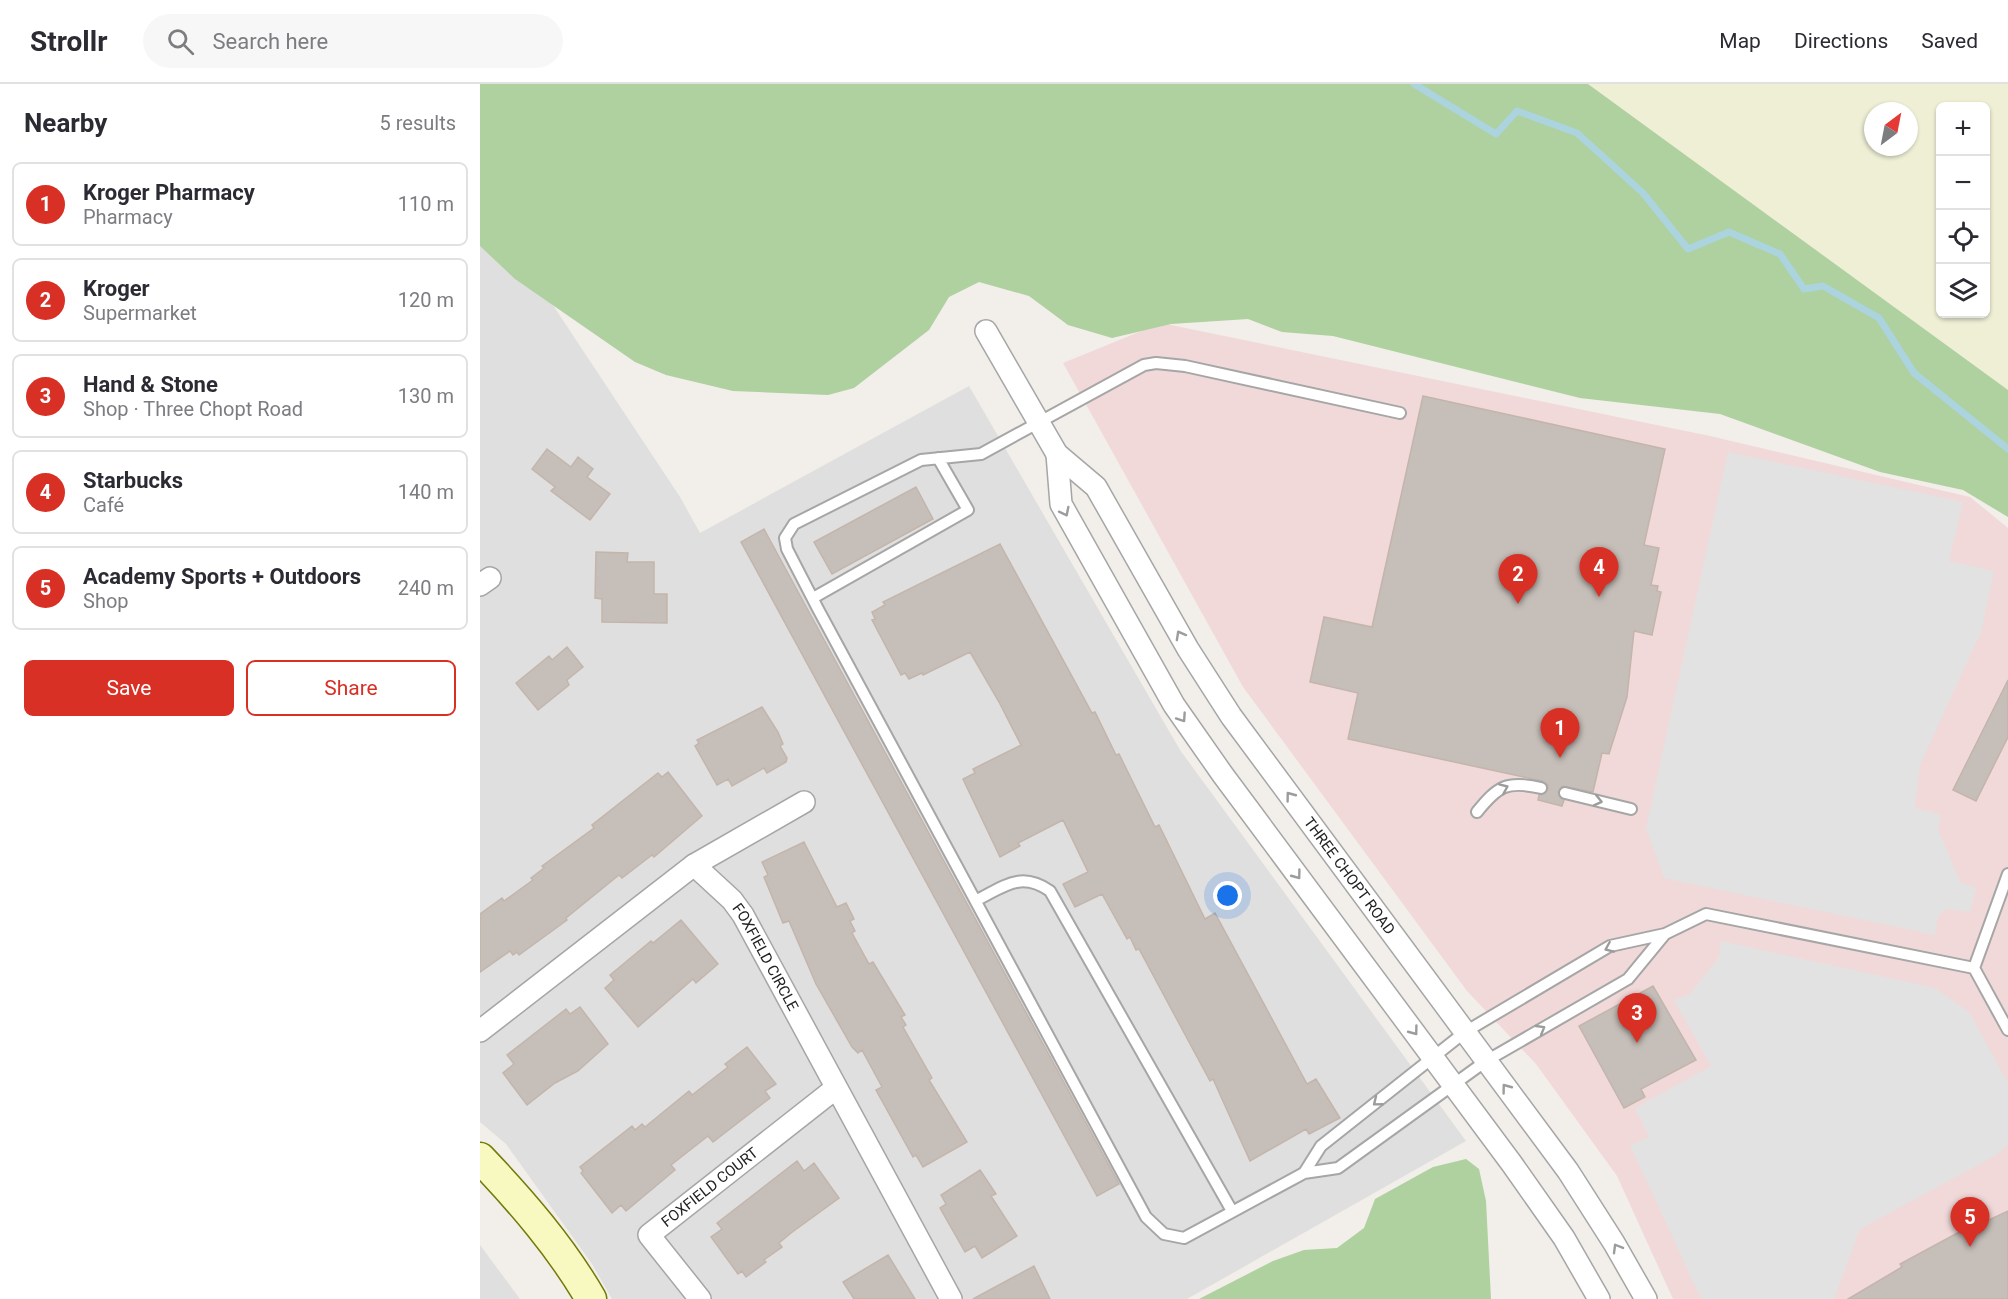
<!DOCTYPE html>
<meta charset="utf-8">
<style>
body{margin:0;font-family:Roboto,sans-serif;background:#f7f7f7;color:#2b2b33}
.controls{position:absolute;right:18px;top:18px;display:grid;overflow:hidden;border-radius:9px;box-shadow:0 2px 4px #0004}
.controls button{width:54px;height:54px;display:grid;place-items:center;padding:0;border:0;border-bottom:2px solid #e1e1e2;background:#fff;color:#2b2b33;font:30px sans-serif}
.compass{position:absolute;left:1384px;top:18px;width:54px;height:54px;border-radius:50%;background:#fff;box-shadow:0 2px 4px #0004;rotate:32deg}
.you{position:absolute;left:748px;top:812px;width:21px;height:21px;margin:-15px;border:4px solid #fff;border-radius:50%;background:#1a73e8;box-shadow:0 0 0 9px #1a73e833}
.badge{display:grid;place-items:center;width:39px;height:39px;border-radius:50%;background:#d93025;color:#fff;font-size:20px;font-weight:700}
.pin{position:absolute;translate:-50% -50px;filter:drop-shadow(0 2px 3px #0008)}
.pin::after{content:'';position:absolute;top:32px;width:21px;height:18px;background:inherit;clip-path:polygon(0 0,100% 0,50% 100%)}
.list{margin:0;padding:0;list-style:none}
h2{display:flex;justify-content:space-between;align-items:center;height:78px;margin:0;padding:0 24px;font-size:26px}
h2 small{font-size:20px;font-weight:400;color:#7c7c81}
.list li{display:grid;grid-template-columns:39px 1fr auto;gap:18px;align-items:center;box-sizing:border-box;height:84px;margin:0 12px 12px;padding:0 12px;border:2px solid #e1e1e2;border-radius:9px}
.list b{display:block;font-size:22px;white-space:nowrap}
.list p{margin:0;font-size:20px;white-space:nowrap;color:#7c7c81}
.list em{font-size:20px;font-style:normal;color:#7c7c81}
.actions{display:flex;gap:12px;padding:18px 24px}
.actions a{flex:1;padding:14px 0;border:2px solid #d93025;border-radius:9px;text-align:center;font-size:21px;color:#d93025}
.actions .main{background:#d93025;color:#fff}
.icon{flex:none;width:33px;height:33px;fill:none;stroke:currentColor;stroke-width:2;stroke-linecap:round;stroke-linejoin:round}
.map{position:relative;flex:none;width:1528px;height:1215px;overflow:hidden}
header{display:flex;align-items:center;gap:36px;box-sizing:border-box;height:84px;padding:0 30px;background:#fff;border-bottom:2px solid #e1e1e2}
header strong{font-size:28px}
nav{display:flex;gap:33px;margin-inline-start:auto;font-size:21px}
.search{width:420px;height:54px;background:#f7f7f7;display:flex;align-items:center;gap:15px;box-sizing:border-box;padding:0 21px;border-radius:33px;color:#7c7c81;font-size:22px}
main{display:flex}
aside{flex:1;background:#fff}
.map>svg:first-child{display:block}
</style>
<header>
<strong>Strollr</strong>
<div class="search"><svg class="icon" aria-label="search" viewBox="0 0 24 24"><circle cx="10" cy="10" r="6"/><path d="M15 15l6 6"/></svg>Search here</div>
<nav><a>Map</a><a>Directions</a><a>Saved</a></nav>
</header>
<main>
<aside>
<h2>Nearby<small>5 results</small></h2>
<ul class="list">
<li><span class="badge">1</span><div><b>Kroger Pharmacy</b><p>Pharmacy</p></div><em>110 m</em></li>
<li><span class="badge">2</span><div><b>Kroger</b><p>Supermarket</p></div><em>120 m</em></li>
<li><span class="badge">3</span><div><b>Hand &amp; Stone</b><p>Shop · Three Chopt Road</p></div><em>130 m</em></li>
<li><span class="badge">4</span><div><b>Starbucks</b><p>Café</p></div><em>140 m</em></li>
<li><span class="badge">5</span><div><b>Academy Sports + Outdoors</b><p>Shop</p></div><em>240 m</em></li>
</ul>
<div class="actions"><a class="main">Save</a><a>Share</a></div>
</aside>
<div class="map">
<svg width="1528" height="1215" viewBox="0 0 1528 1215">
<rect width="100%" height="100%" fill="#f2eee9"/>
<!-- residential -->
<path fill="#e0dfdf" d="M0,111L200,413L220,449L489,302L700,666L986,1057L707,1215H132L112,1180L26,1060L0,1038Z
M0,1161L40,1215H0Z"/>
<!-- commercial -->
<path fill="#f1d9d9" d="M681,239L1230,352L1490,413L1528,444V1215H1193L1137,1092L1056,980L987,907L763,603L583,279Z"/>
<!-- farmland -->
<path fill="#eeefd5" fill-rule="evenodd" d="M1108,0H1528V306ZM1460,22H1506V230H1460ZM1393,27H1429V63H1393Z"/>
<!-- forest -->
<path fill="#afd09f" d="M0,0H1108L1528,306V433L1483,406L1400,388L1240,330L1100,314L853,252L802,248L768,235L691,240L632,254L588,241L549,212L499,198L469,213L449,246L374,304L348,311L253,307L186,291L155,278L35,195L0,162Z
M986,1075L999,1085L1006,1117L1011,1215H719L793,1177L824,1166L857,1164L884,1144L895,1115L953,1083Z"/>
<!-- parking -->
<path fill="#e2e2e2" d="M1248,368L1483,418L1469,477L1514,487L1501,548L1440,681L1435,724L1461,731L1458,745L1480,798L1496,804L1490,828L1467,825L1458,832L1455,851L1184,794L1166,744Z
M1241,857L1455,904L1489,928L1528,999V1061L1518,1070L1380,1145L1354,1215H1221L1150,1061L1169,1053L1155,1024L1231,982L1194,916L1210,910L1239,873Z"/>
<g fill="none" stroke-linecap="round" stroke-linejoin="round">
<!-- stream -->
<path stroke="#abd4de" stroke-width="7" d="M934,0L1016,50L1037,27L1097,49L1163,109L1208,165L1249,148L1300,170L1324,205L1343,202L1399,234L1434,289L1528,365"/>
</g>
<!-- building -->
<path fill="#c6beb8" stroke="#c3b5ab" stroke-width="1.5" d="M943,312L1185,365L1164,461L1179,464L1171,501L1178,502L1177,507L1181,508L1172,551L1154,547L1147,613L1129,670L1122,669L1113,708L1082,702L1078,708L1084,716L1082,722L1058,716L1059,711L1068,706V701L1062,697L868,655L878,609L830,598L844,533L892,543Z
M67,365L91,383L98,373L113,385L107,393L130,410L110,436L71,407L75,403L52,385Z
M436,403L453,435L352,490L334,458Z
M284,445L639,1100L617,1112L261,458Z
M520,460L612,629L615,628L636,671L639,670L675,743L679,741L725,835L735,829L827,1000L836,995L860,1034L829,1050L826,1045L770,1077L733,995L730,997L659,865L656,866L650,853L647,855L622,810L595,823L583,800L608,788L583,736L538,759L540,762L520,773L483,695L495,689L493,685L541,661L519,618L490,568L443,591L442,589L429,595L425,589L421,591L392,536L395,535L392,528L405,521L403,518Z
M116,468L148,469L147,478H174V510H187V539L122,538V515L115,514Z
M87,563L103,583L87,596L89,601L58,626L36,599L69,572L72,576Z
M1528,596V653L1496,717L1473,706Z
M282,623L298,648L303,660L300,662L307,674L306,678L287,689L284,684L252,702L248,695L237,701L215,662L219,659L217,656Z
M188,688L222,732L174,773L172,771L142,794L139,791L86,834L87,836L39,871L37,868L33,871L30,867L0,888V830L22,814L24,817L53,796L51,794L64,784L62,782L114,744L112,741L178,689L182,693Z
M324,758L357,823L366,819L374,835L370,837L375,847L372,849L389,880L393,878L425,931L421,933L426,941L423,943L452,994L449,996L487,1058L443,1083L436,1071L433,1073L396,1006L402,1003L382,966L378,969L372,963L336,900L309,837L303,839L284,793L288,791L282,778Z
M201,836L238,880L216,899L213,895L158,943L125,904L134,896L130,891L171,857L173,859Z
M1173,902L1216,976L1161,1005L1165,1013L1144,1024L1099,942Z
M100,923L128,960L98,987L75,999L47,1021L23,989L34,980L27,971L86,925L90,930Z
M267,963L296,1000L285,1007L290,1014L233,1058L228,1052L191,1081L195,1086L146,1127L141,1121L132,1129L101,1089L103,1087L100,1083L152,1042L155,1046L162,1040L165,1043L209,1007L212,1011L248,983L245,980Z
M317,1077L324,1087L334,1079L359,1114L311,1149L299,1159L302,1163L284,1176L286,1178L266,1193L262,1187L258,1190L231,1153L242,1145L237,1139Z
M500,1086L516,1110L511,1112L537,1152L502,1174L495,1162L485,1168L460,1124L466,1120L461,1111Z
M1528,1127V1215H1368L1422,1183L1420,1180L1496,1139L1498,1141Z
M408,1171L435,1215H374L363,1198Z
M554,1182L570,1215H493Z"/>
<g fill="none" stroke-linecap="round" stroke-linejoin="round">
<defs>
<path id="lane" d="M333,514L488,426L458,374
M1085,709L1151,725
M997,728C1018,702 1027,696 1061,704
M497,816C525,802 541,787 570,807L752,1127
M1185,850L1148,895L1006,977L858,1084L824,1089L841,1062L985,948L1130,862L1185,850L1226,830L1494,884L1528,946
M1494,884L1528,790
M824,1089L704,1154L684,1150L666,1133L338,525L307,465L305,454L314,440L441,376L501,370L664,281L676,279L705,282L920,329"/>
<g id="street">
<path id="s1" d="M506,247L577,370L616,403L708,565L751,632L1088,1087L1134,1159L1166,1215"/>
<path d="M577,370L581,420L694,621L743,691L1032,1080L1084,1154L1119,1215"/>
<path d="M0,501L10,494"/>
<path id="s2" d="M214,781L252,816L263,831L471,1215"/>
<path d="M0,947L214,781L324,718"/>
<path id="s3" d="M220,1215L169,1151L356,1004"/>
</g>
<path id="secondary" d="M0,1074C41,1117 81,1163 111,1215"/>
</defs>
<!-- lane casing -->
<use href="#lane" stroke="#a6a6a6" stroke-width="14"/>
<!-- street casing -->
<use href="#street" stroke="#a6a6a6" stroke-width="24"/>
<!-- secondary casing -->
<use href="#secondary" stroke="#727a08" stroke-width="33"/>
<!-- lane -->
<use href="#lane" stroke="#fff" stroke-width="10"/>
<!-- street -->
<use href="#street" stroke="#fff" stroke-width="21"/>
<!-- secondary -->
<use href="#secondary" stroke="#f8f9c0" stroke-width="30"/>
</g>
<!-- one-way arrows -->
<defs><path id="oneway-chevron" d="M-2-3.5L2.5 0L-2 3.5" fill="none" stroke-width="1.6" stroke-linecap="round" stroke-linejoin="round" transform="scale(1.5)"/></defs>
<g stroke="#9c9c9c">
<use href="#oneway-chevron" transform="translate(585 428) rotate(63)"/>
<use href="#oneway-chevron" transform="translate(700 551) rotate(-119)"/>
<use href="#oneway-chevron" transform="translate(702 634) rotate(56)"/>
<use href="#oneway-chevron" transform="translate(1024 704) rotate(-23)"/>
<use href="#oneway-chevron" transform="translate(810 712) rotate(-127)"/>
<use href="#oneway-chevron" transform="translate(1118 717) rotate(13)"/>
<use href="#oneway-chevron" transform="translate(817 791) rotate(53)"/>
<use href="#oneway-chevron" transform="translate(1129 864) rotate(157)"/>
<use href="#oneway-chevron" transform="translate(1061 945) rotate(-30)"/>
<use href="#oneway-chevron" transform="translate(934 947) rotate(53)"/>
<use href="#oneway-chevron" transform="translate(1026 1004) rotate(-127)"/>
<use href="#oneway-chevron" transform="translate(897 1018) rotate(141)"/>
<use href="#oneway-chevron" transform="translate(1137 1164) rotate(-120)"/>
</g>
<g text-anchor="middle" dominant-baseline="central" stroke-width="4.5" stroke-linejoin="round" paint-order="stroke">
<!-- street labels -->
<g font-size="15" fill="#222" stroke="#fff">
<text stroke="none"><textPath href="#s1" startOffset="658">THREE CHOPT ROAD</textPath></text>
<text stroke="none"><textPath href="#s2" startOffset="118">FOXFIELD CIRCLE</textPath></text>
<text stroke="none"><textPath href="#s3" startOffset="159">FOXFIELD COURT</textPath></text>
</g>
</g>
</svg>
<div class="controls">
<button>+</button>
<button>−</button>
<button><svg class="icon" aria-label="locate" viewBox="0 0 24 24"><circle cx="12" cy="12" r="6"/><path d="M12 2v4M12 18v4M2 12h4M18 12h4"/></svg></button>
<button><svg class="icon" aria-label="layers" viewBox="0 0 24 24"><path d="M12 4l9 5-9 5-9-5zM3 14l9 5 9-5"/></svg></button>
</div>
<svg class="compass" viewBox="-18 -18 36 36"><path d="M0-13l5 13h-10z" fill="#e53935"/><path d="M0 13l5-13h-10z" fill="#7c7c81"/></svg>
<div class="you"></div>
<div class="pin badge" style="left:1080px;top:674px">1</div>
<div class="pin badge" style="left:1038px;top:520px">2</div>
<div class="pin badge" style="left:1157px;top:959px">3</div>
<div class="pin badge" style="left:1119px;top:513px">4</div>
<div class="pin badge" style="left:1490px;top:1163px">5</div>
</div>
</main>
